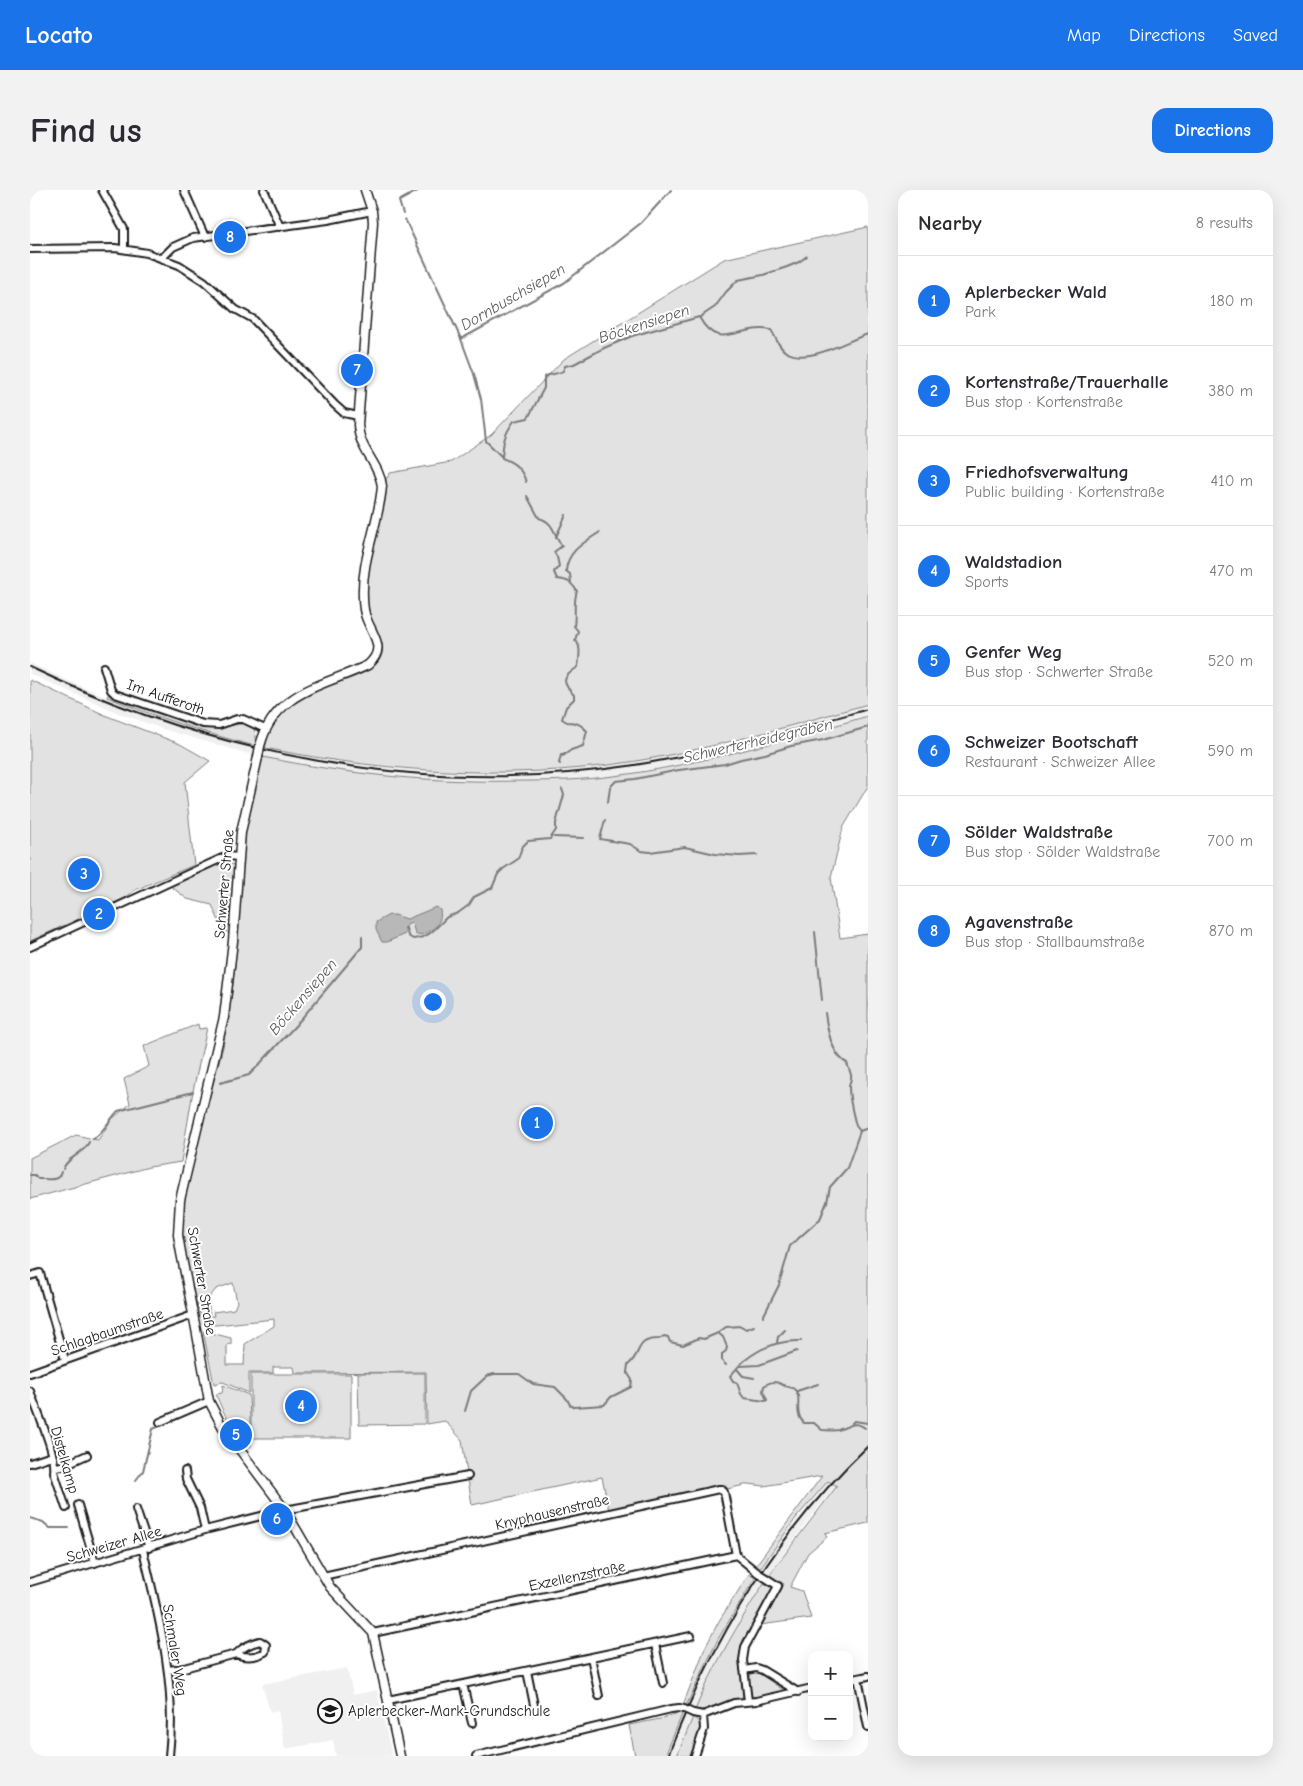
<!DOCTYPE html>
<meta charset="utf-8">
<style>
body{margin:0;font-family:"Comic Neue",sans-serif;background:#f2f2f3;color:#2b2b33}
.controls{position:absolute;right:15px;bottom:15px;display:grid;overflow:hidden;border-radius:10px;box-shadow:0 5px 20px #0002}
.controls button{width:45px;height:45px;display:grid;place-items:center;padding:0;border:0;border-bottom:1px solid #e1e1e2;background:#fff;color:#2b2b33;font:25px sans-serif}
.you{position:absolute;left:402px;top:811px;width:18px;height:18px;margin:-12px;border:4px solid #fff;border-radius:50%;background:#1a73e8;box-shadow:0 0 0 8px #1a73e833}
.badge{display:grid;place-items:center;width:32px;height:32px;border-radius:50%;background:#1a73e8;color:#fff;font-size:16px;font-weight:700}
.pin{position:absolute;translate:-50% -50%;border:2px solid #fff;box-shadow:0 1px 5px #0006}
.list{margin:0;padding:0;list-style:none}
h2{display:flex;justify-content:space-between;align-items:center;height:65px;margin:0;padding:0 20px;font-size:21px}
h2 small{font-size:16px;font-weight:400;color:#7c7c81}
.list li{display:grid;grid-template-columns:32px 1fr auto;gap:15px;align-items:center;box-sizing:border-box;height:90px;padding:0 20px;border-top:1px solid #e1e1e2}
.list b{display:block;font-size:19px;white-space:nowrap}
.list p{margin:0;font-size:16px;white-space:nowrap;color:#7c7c81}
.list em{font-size:16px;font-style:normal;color:#7c7c81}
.map{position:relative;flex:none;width:838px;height:1566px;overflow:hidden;border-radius:15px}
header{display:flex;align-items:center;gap:30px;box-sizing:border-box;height:70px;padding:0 25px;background:#1a73e8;color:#fff}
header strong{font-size:24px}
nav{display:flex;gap:28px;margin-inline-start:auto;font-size:18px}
.intro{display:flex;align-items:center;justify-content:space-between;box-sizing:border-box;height:120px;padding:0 30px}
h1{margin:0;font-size:35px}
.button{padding:12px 22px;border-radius:15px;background:#1a73e8;color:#fff;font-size:18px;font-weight:700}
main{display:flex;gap:30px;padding:0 30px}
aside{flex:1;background:#fff;border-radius:15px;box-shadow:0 5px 20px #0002}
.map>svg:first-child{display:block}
</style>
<header>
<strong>Locato</strong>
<nav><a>Map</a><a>Directions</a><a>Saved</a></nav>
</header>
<div class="intro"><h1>Find us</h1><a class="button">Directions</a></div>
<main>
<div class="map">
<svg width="838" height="1566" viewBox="0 0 838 1566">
<rect width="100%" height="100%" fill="#fff"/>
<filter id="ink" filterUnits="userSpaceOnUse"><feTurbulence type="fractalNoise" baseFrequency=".02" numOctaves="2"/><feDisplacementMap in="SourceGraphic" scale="10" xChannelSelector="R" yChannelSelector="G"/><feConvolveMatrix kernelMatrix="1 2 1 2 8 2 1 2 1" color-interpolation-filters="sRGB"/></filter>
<g filter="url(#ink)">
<!-- built -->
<path fill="#f0f0f0" d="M0,473L34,489L118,524L190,547L225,556L294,569L364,578L397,581L433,582L513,580L575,575L627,568L690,555L838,514V526L709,562L649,575L583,586L529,591H412L338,585L268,574L223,565L187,555L133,539L91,524L0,484Z
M838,1264L797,1307L778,1331L738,1385L704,1441L679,1487L647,1566H635L657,1512L688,1449L709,1413L742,1362L763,1334L802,1287Z
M317,1478L323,1505L347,1500L362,1566H306L303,1550L255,1559L248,1521L240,1522L232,1494Z"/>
<!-- green -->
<path fill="#e2e2e2" stroke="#7f7f7f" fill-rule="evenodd" d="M838,37V514C769,533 700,554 629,567C499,592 364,584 235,558C247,508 281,503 324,487C334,483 346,478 351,467C359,449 337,434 336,418C332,385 344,350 350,317C352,308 357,296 356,288L358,287L360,283L421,272L461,245L534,169L694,69Z
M0,490L77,526L150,554L180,571L155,592L164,675L105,700L95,708L0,751Z
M79,503L180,538C199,538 232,522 225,556C175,543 125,527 77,507Z
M838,526V596L813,638L801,687L810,748L838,744V1333L795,1343L797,1347L778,1363L760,1397L772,1401L781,1428L730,1435L735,1425L729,1424L713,1450L710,1468L713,1507C697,1510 681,1522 665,1520C684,1475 708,1434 734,1393L750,1402L754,1394L739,1385L807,1296L798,1291L766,1328L731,1377L726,1375L792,1286L734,1296L719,1294L697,1299L691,1297L579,1321L572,1287L442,1315L432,1250L415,1231L397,1234L396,1182L265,1183L264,1177H243V1183H219V1203L193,1192L184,1194L173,1141L201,1148V1154L197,1155V1175H214L215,1154L244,1136V1129L186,1135L173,1134L163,1101L152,1047L153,1017L158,988L193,857L203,795L207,750C191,740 189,731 182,715L157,709L138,694L188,672L212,676L218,624L233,567C320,585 404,593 493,591C523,591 553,590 584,586C670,575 754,550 838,526ZM203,1093L207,1112L204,1119L183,1122L184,1126H180L179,1116L175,1113L186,1099Z
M168,834L169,839L177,838L163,901L151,972L119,977L0,1009V968L46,945L68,950L82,929L100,914L94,889L119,876L114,856Z
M328,1183H395V1234L329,1235Z
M221,1184H321V1248H221Z
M193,1195L219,1205L221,1256L217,1257C204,1241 193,1224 186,1204L192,1203Z
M719,1384L725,1388L688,1449L656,1516L653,1515L675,1458L689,1431Z
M727,1482L755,1501L721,1508L719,1490L721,1484Z
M651,1522H653L635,1566H605L599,1535L630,1529Z
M663,1527L669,1532L671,1539L660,1566H647Z"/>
<!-- water -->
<path fill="#b8b8b8" stroke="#7a7a7a" d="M406,717L410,720C413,734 402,741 390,745L385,743L382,733C375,735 375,737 375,744L357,752H352L346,740V732L359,725H365L377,729Z"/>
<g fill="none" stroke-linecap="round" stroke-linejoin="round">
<!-- stream -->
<path stroke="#7a7a7a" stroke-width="2" d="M373,24L369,11L389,0
M375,29L431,149
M670,127L685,117L696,102L708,90L733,85L757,77L769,72L777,66
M472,267L456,251L451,209L444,184L431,149L534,93L611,33L641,0
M496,292C492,279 485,273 472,268C473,252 474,245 484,231L498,228L514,198V187C521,183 526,185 533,181L535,176L544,174L574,158L602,146L669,127C689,164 709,133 741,140C746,147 748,157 756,162C779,175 815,151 838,144
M497,306L509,328C524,332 523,343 532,356L524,362L527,367L529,376L524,382L527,389C538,390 541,392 547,401C543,411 546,425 544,436L548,441L545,450C552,456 549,468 548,477C532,487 531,492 544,505V509L536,517L532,529L537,532C546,532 551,534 557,541L553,556L541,560L533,566
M526,347L536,325
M541,392L540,384L536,381C537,361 555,352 570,342
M530,574L529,573L531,565L535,563
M578,612L580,597L586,591L605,589L649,580L695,574L711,569L735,564L761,556L793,550L838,537
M575,630L570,649L600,654L611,661L620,662L655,657L685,664L709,666L727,665
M524,647L554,648
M375,738H376L378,746L383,749C401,747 405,738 417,727L428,723L439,715L444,707L462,698L468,684L473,679L488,669L492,657L498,651L520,649L526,640V633L534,605L532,599
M785,742L792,810
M795,823C797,838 802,866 817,873C818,877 820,881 821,885C822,889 819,893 819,897C819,910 823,924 826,936L830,941
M190,893L219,885L225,879L266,835L332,757V746
M63,949C71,945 81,928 88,921L163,902
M33,979C38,966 53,965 59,952
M0,985H5L8,989C16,988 28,993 31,982
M733,1127L749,1095L760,1056L790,1029L797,1012L800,997L817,978L830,941L838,938
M688,1143L693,1147L697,1157L696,1161L692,1164V1171L696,1175
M771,1151C750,1150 731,1157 714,1171C709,1175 705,1181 700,1186L703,1191L707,1193L711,1204L714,1208L735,1211L737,1210L733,1201L734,1196C741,1191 746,1191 753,1195C757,1197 761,1197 764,1199C774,1207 762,1222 774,1233H784L792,1240C797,1240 803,1241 808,1240C819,1237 824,1230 835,1238
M747,1152L748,1147L755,1140
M710,1176L729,1175L767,1161
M707,1179L713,1186L724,1188
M767,1201L788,1194
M435,1221L441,1201L457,1186L464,1184H489L503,1194L525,1197L537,1209L540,1215L544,1217L574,1215L581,1207L601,1197L602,1190L597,1182L598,1175C613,1163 604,1149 629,1149L634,1146L638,1147L640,1152L653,1155L669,1148L674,1149L688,1143L696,1137L711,1136L716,1139L724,1136
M822,1233L824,1231L838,1233
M106,1290L113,1281L123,1239L172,1218
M0,1328L13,1332L20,1338H39"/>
<defs>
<path id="minor" d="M72,0L94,39V59
M154,0L175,47
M234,0L250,37
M0,59L85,58L117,63L149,75L174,91L205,119L223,129L305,215L314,223L328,226
M132,68L143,57L163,48L298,30L342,21
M74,477L81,500L85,504L173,534L189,535L207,529H213L235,539
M0,757L190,669L198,666L208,667
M0,1086L10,1083L35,1170
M0,1183L163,1125
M0,1201C6,1219 27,1265 24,1282L36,1318
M130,1232L179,1211
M0,1273L22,1266
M25,1277L32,1276L57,1265
M155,1281L156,1289L170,1318L175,1340
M48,1315L65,1373
M106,1319L119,1358
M113,1360C129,1427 147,1496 139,1566
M706,1365L728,1383
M293,1386L689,1299H692L694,1302L706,1365
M0,1392L175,1340L255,1320L438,1286
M343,1443L706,1365
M625,1454L633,1493
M561,1467L569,1506
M138,1480L154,1478L206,1464C213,1457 221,1453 230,1451L236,1455L235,1462C226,1467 216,1468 206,1464
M714,1480L726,1478L732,1480L768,1502
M497,1481L505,1520
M828,1488L838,1537
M819,1490L838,1486
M433,1494L442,1533
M358,1510L661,1446
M718,1511L713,1470L715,1457L748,1396L736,1388
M663,1523L673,1525L704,1513L726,1511L782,1498
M446,1566L641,1519L649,1518L654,1519
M665,1566L674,1539L673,1525"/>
<path id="tertiary" d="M230,556C244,501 294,496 338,475C356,459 344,447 337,430C334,423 333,415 333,407C331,369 349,334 352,296C349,273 329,260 328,235L343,32L342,21L335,0
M228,567L211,642L203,751L194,827L150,1010L148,1045L151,1063L166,1139L179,1211L192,1236L255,1320L300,1397L343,1443L370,1566"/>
</defs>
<!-- minor casing -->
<use href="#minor" stroke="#1c1c1c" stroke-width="10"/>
<!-- tertiary casing -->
<use href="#tertiary" stroke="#1c1c1c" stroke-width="11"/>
<!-- minor -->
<use href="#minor" stroke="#fff" stroke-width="6"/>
<!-- tertiary -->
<use href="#tertiary" stroke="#fff" stroke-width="8"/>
<!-- rail -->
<path stroke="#1c1c1c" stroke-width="2" d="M0,477C185,566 393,607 598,576C680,564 759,541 838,519
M638,1566C682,1450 748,1342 838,1256"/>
<defs>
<path id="minor-bridge" d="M728,1383L736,1388
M654,1519L663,1523"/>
<path id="tertiary-bridge" d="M228,567L230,556"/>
</defs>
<!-- minor-bridge casing -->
<use href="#minor-bridge" stroke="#1c1c1c" stroke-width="10" stroke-linecap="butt"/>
<!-- tertiary-bridge casing -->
<use href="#tertiary-bridge" stroke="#1c1c1c" stroke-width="11" stroke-linecap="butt"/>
<!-- minor-bridge -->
<use href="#minor-bridge" stroke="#fff" stroke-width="6"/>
<!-- tertiary-bridge -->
<use href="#tertiary-bridge" stroke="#fff" stroke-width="8"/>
</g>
</g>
<!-- icons -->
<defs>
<symbol id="school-ring" viewBox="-11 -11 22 22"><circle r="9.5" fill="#fff" stroke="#1c1c1c" stroke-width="1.5"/><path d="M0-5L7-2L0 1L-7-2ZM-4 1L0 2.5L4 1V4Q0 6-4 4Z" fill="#1c1c1c"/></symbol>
</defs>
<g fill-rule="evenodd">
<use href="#school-ring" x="286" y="1507" width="28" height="28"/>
</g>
<g text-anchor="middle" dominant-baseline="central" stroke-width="4" stroke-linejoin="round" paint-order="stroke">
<!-- street labels -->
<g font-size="15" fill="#1c1c1c" stroke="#fff">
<text transform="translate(136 507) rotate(19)">Im Aufferoth</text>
<text transform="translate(194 694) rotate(-85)">Schwerter Straße</text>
<text transform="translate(172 1091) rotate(80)">Schwerter Straße</text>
<text transform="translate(77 1142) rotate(-19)">Schlagbaumstraße</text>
<text transform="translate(35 1270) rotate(74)">Distelkamp</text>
<text transform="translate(522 1322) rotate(-13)">Knyphausenstraße</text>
<text transform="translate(84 1354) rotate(-16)">Schweizer Allee</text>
<text transform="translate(547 1386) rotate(-12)">Exzellenzstraße</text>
<text transform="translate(145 1460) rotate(81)">Schmaler Weg</text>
</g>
<!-- poi labels -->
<g font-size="15" fill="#1c1c1c" stroke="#fff" text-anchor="start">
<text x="318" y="1521">Aplerbecker-Mark-Grundschule</text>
</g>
<!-- water labels -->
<g font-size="16" font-style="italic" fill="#5a5a5a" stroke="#fff">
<text transform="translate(483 107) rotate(-30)">Dornbuschsiepen</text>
<text transform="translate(614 134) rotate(-18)">Böckensiepen</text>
<text transform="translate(728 551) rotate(-13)">Schwerterheidegraben</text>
<text transform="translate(273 807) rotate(-49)">Böckensiepen</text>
</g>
</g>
</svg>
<div class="controls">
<button>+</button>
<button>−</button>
</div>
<div class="you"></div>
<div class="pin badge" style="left:507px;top:933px">1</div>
<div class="pin badge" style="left:69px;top:724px">2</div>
<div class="pin badge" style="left:54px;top:684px">3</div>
<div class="pin badge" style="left:271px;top:1216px">4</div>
<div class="pin badge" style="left:206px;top:1245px">5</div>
<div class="pin badge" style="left:247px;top:1329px">6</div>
<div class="pin badge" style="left:327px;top:180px">7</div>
<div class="pin badge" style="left:200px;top:47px">8</div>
</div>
<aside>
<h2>Nearby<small>8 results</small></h2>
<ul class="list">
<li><span class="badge">1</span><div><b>Aplerbecker Wald</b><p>Park</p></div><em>180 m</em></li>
<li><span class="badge">2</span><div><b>Kortenstraße/Trauerhalle</b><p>Bus stop · Kortenstraße</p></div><em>380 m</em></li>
<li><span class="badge">3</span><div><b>Friedhofsverwaltung</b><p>Public building · Kortenstraße</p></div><em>410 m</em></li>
<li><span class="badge">4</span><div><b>Waldstadion</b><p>Sports</p></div><em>470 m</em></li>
<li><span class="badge">5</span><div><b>Genfer Weg</b><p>Bus stop · Schwerter Straße</p></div><em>520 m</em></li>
<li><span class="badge">6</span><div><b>Schweizer Bootschaft</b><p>Restaurant · Schweizer Allee</p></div><em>590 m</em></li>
<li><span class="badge">7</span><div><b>Sölder Waldstraße</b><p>Bus stop · Sölder Waldstraße</p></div><em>700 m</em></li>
<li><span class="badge">8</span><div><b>Agavenstraße</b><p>Bus stop · Stallbaumstraße</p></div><em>870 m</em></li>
</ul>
</aside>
</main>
